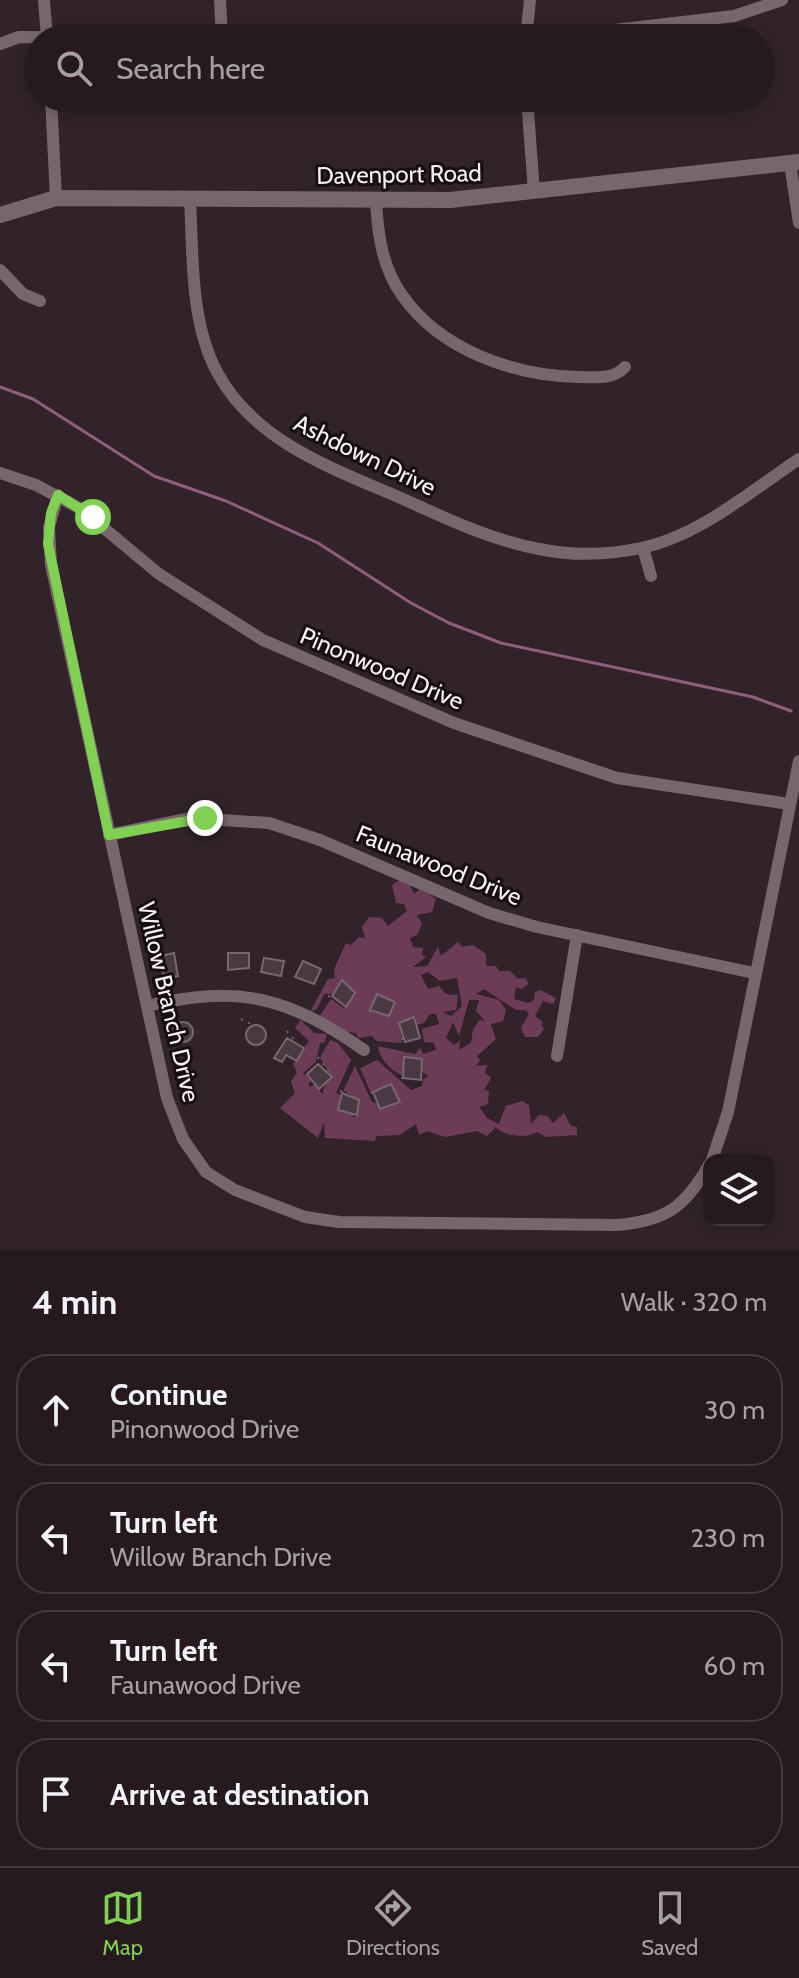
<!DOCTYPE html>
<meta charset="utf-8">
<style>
body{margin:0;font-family:Cabin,sans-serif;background:#2e2329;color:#f1f3f6}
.controls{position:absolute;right:24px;bottom:24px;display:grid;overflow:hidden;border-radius:16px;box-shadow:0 4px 12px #0003}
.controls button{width:72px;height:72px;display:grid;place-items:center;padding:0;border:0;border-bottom:2px solid #42383e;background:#261a20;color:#f1f3f6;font:40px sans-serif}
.stop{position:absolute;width:24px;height:24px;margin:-18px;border:6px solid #80d051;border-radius:50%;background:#fff}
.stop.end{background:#80d051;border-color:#fff;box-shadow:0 2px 8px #0008}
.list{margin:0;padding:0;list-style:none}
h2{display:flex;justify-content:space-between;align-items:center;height:104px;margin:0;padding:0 32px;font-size:34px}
h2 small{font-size:26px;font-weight:400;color:#a4a1a5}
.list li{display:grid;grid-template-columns:52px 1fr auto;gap:24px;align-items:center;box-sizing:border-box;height:112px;margin:0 16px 16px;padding:0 16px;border:2px solid #42383e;border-radius:32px}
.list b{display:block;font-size:30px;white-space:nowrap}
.list p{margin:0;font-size:26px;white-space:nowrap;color:#a4a1a5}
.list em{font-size:26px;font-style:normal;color:#a4a1a5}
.icon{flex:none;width:44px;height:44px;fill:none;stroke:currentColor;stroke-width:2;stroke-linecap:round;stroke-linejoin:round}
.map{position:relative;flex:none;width:799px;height:1250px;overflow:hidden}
.search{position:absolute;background:#261a20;box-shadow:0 4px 12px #0003;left:24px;right:24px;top:24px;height:88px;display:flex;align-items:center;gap:20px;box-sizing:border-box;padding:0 28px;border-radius:44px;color:#a4a1a5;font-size:30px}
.sheet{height:616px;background:#261a20}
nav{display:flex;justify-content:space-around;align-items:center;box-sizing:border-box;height:112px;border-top:2px solid #42383e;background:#261a20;font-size:22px;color:#a4a1a5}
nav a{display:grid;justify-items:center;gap:4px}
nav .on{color:#80d051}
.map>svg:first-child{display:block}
</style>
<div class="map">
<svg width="799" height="1250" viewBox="0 0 799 1250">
<rect width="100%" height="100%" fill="#32232b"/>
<!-- green -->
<path fill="#6c3c57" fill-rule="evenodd" d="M401,879L410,884L414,894L421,888L436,899L432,912L417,915L422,924L417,935L410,938L413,947L423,948L422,955L426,957L413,967L427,966L438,947L441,956L458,942L462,947L473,945L486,954V966H496L499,971H510L518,979L526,978L528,984L522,989L516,987L514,999L528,1003L534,1000L535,992L540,990L556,998L553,1004L543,1001L535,1016L543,1022L541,1025L544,1029L538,1037H525L521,1028L529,1014L526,1010H516L484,989L476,994L499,1000L506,1010L503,1021L491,1024L496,1039L477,1056L480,1061L476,1066L487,1065L485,1073L491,1078L484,1090L489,1091L488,1104L479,1107L487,1118L499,1124L506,1106L522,1101L529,1105L531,1124L539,1115L547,1116L553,1123L564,1113L571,1126L577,1127V1135L546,1137L537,1132C527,1139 502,1136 496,1127L487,1136L477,1131L445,1137L427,1131L419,1135L416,1124L400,1135L376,1136L375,1141L325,1138L324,1122L318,1138L280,1108L295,1093L291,1082L297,1072L293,1064L309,1041L295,1028L301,1020L314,1033L327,1034L325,1042L320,1043L316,1062L303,1073L312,1080L308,1084L310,1087L315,1084L322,1094L326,1082L332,1077L320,1058L330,1040L338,1043L351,1060L336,1093L341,1095L338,1110L353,1114V1118L357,1115L349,1092L343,1091L355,1066L372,1102L380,1105L377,1109L396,1102L371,1093L360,1068L377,1060L411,1090L422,1086L423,1079L429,1076L421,1071L422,1059L404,1057L403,1078L420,1081C402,1079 380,1065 378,1046L415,1054L420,1048L423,1054L436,1050L434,1043L424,1042L422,1029L439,1024L436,1014H430L424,1023L416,1025V1017L400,1023L402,1043L376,1041L372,1036L358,1038L356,1033L342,1031L319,1017L331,999L345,1009L354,993L342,980L332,994H324L317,1009L310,1012L328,979L335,978L334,969L346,943L351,945L359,937L365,938L362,927L369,917L382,918L388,926L407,911L404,904L396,903L392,885ZM428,972L440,981L457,978L462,1006L451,1016L443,1012L456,1010L458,995L446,994L439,986L428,989L421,975ZM469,1000H479L476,1011L485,1021L480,1020L473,1029L471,1043L459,1050L460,1041L454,1045L446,1038L453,1022L459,1036Z"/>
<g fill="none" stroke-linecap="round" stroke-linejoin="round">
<!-- stream -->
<path stroke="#905d7c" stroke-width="3" d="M0,387L33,399L154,476L226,501L318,543L411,603L449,623L501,643L753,697L791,711"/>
</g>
<!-- building -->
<path fill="#493941" stroke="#786670" stroke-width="2" d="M174,953L178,976L164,979L160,956Z
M228,953H249V968L228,970Z
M264,958L284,961L281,976L261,972Z
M303,961L321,969L314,984L295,977Z
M342,980L355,993L346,1007L332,996Z
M377,994L395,1002L389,1016L370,1010Z
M414,1017L420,1038L405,1042L399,1023Z
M173 1032a10 10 0 1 1 20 0a10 10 0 1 1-20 0Z
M246 1035a10 10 0 1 1 20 0a10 10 0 1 1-20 0Z
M287,1038L304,1048L297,1061L286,1055L282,1062L274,1058Z
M404,1057L422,1059L421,1080L403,1078Z
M318,1064L332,1077L319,1089L307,1074Z
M391,1084L400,1102L380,1109L373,1092Z
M342,1093L359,1100L357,1115L338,1110Z"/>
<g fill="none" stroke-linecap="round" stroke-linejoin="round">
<!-- path -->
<path stroke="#75676e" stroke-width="2" stroke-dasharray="2 6" stroke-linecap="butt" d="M328,996L336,998
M369,1011L376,1014
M241,1019L255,1026
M287,1031L294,1040
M402,1038L405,1045
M318,1057L329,1072
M402,1079L403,1072
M340,1091L349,1093
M371,1093L384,1087"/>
<!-- street -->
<path stroke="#78666f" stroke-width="12" d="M44,0L47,38
M220,0L222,38
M526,38L530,0
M546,38L734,16L782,0
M0,44L19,37L154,38
M51,98L56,198
M527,98L534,192
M790,163L799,223
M190,199C193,255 190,322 217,372C254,442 334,469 403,499C447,519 491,540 539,549C573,556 608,555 641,548C699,536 751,491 799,459
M376,202C378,235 382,267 402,295C440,350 514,376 579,377C595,377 613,380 625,367
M0,270L23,294L40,301
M0,473L36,485L81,509L159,574L263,640L454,723L617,778L789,804
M58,495L49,527L51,565L167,1098L183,1139L206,1172L235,1190L305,1217L339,1222L617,1225C666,1221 685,1207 709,1165
M643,548L651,576
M109,835L191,818L269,823L320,840L489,913L537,927L754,973
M147,1006C238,984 288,997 364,1050
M557,1056L577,935
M712,1160L728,1112L799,761"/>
<!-- secondary -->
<path stroke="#78666f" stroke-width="16" d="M0,215L56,198L450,200L799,162"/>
</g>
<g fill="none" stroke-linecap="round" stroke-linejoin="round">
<!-- route -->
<path stroke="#80d051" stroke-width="10" d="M93,517L58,495L51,513L48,544L109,835L205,818"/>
</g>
<g text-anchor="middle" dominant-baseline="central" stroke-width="6" stroke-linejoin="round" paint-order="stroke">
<!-- street labels -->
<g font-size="24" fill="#fcf1f7" stroke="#150e12">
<text transform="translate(399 174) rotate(-1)">Davenport Road</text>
<text transform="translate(365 455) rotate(26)">Ashdown Drive</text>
<text transform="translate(382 668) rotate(23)">Pinonwood Drive</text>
<text transform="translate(439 865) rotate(22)">Faunawood Drive</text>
<text transform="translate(169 1002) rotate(77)">Willow Branch Drive</text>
</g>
</g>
</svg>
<div class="controls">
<button><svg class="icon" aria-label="layers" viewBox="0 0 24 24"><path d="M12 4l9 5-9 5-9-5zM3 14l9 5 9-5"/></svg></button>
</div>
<div class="stop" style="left:93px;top:517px"></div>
<div class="stop end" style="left:205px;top:818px"></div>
<div class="search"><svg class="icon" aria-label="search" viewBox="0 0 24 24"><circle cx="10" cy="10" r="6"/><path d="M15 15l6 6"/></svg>Search here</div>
</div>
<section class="sheet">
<h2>4 min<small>Walk · 320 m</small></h2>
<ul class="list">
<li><svg class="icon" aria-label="ahead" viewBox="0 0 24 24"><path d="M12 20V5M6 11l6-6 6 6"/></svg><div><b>Continue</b><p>Pinonwood Drive</p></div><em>30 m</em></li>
<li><svg class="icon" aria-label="left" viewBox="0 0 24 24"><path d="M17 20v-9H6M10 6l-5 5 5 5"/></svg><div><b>Turn left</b><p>Willow Branch Drive</p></div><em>230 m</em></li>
<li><svg class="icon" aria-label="left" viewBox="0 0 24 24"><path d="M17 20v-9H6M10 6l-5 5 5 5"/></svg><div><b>Turn left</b><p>Faunawood Drive</p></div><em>60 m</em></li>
<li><svg class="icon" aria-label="arrive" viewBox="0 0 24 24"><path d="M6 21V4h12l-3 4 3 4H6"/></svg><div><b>Arrive at destination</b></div></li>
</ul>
</section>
<nav>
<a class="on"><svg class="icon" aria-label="map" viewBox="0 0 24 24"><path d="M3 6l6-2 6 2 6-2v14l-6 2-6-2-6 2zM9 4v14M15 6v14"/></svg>Map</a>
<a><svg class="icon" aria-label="directions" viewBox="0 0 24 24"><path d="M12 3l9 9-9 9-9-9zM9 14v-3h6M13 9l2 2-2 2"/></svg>Directions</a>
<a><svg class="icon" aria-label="saved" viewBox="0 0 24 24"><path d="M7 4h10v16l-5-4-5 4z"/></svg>Saved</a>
</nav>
